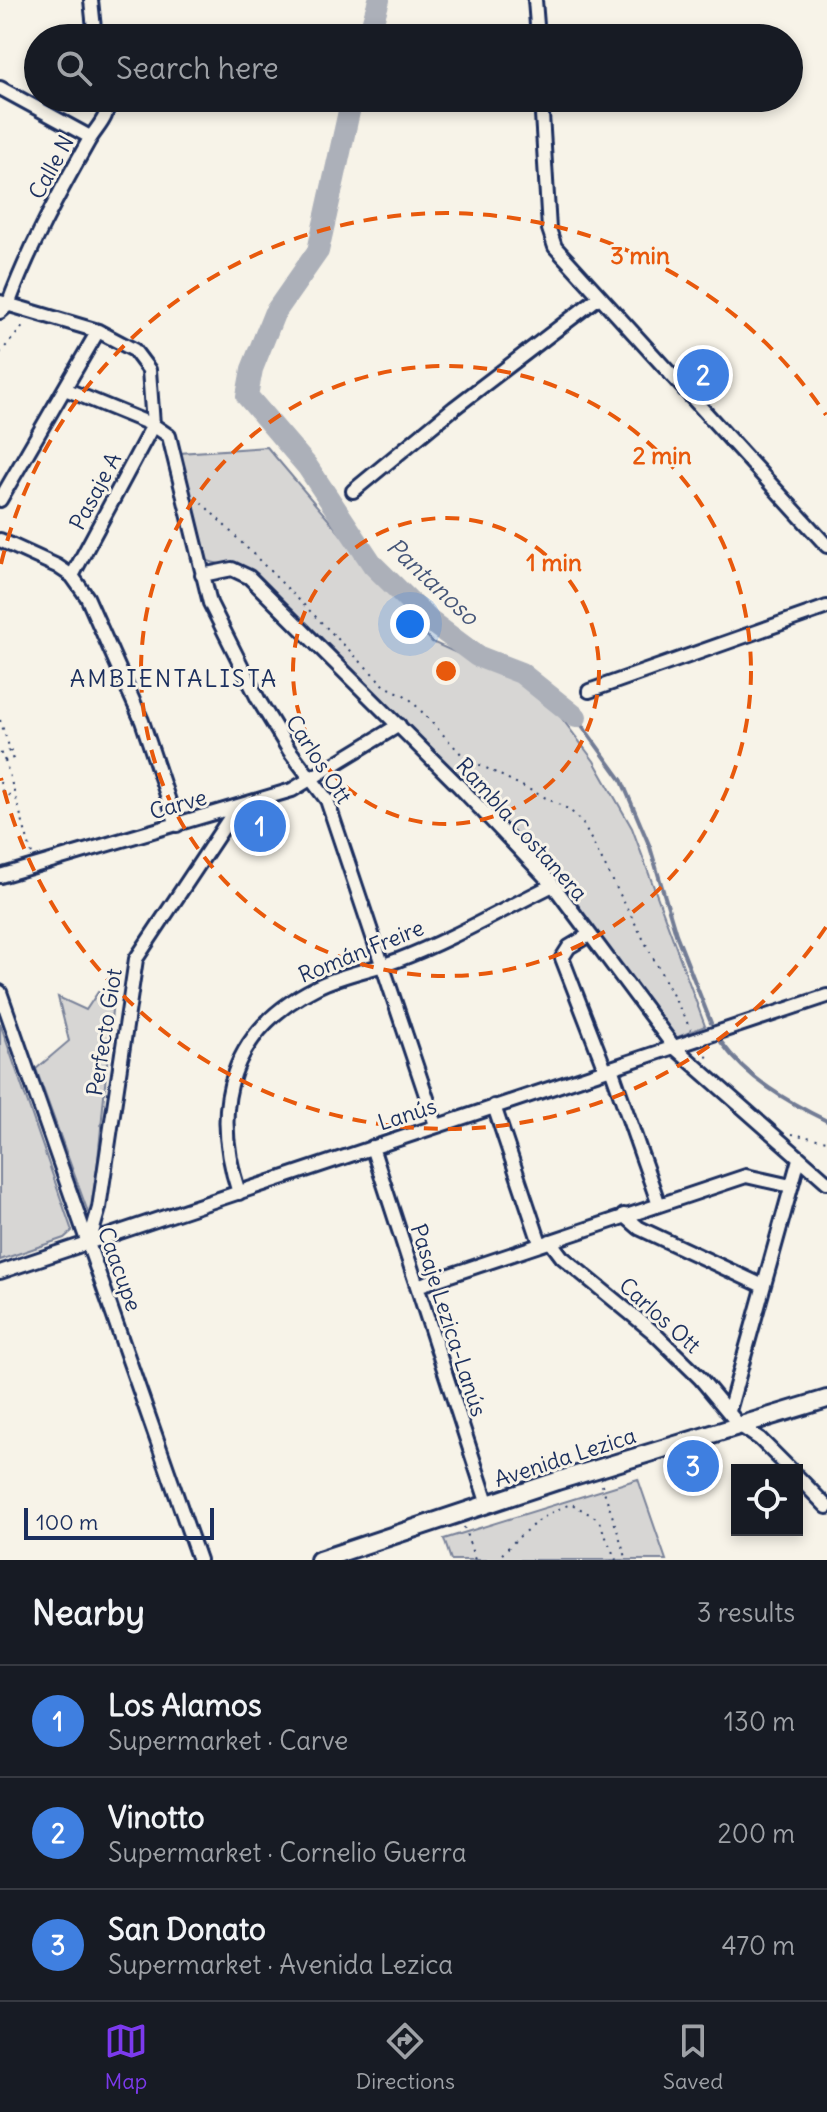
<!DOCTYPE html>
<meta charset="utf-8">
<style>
body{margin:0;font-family:Delius,sans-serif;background:#242831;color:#f1f3f6}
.controls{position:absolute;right:24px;bottom:24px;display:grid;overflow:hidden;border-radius:0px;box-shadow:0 4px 12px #0003}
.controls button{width:72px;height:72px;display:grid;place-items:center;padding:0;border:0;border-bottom:2px solid #363941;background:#171b24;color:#f1f3f6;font:40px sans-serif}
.scale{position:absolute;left:24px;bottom:20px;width:190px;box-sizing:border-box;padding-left:8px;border:4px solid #1b2f5e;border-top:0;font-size:22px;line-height:28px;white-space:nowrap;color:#1b2f5e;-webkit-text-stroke:6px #f7f3e8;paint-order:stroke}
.you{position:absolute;left:410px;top:624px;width:28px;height:28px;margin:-20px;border:6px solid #fff;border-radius:50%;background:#1a73e8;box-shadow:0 0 0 12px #1a73e833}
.badge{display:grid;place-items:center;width:52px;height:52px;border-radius:50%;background:#7c3aed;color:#fff;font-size:26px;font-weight:700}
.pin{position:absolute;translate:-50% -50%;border:4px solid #fff;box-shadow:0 2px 8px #0006}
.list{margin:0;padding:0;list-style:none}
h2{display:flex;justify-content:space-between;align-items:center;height:104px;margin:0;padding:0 32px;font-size:34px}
h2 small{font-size:26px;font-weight:400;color:#9ea1a6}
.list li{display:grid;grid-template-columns:52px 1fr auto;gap:24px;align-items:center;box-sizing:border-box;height:112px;padding:0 32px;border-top:2px solid #363941}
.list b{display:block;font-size:30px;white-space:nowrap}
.list p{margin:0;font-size:26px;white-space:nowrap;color:#9ea1a6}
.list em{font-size:26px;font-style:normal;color:#9ea1a6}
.icon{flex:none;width:44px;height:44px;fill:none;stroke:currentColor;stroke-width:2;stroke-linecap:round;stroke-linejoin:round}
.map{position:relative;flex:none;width:827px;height:1560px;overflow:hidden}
.search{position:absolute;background:#171b24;box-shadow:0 4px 12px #0003;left:24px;right:24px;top:24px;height:88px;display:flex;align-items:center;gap:20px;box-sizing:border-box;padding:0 28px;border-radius:44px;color:#9ea1a6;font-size:30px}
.sheet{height:440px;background:#171b24}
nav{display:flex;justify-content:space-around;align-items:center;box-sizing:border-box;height:112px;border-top:2px solid #363941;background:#171b24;font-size:22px;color:#9ea1a6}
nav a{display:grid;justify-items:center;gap:4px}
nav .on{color:#7c3aed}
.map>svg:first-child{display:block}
</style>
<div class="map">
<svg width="827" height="1560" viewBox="0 0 827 1560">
<rect width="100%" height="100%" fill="#f7f3e8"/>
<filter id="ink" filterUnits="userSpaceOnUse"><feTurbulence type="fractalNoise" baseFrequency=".0125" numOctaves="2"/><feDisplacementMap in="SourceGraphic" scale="16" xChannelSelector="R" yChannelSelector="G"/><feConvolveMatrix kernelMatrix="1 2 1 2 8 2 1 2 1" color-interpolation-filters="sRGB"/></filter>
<g filter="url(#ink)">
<!-- green -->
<path fill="#d7d6d4" stroke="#798299" stroke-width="2" d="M267,447L432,642L519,681L557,712L594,761L632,828L705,1026L673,1039L561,883L257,573C239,562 215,567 205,559L179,453Z
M98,992L113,999L94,1203L89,1215L36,1069L69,1041L58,997L86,1010Z
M0,1023L72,1231L64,1238L0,1260Z
M638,1479L666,1560H451L444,1539Z"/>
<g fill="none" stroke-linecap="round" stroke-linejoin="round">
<!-- stream -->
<path stroke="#727c95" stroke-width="4" d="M576,717L622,781L650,847L676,934L711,1023
M721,1042C748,1079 786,1101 827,1121"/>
<!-- river -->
<path stroke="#acb0b9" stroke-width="22" d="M368,38L379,0
M352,98L318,251L274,314L252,369L247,396L307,466L373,565L430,621L477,656L521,673L576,717"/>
<defs>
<path id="street" d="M91,0L95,38
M535,0L538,38
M0,88L90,137
M541,98L549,229L555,247L827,546
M0,302L98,331L134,350L149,370L153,425L72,576
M0,312L8,305C29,248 58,195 88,142C97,126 110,118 107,98
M65,389L153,425L169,436L210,603L258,699L289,750L327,800L436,1125
M353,491L454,408L599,297
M0,500L98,331
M0,540L57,566L72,576L87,597L142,721L177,825
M202,575L232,569L249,577L459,786L553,885L674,1047L827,1182
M589,691L827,607
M0,876L292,790L399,725
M589,935L569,947L562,958L605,1069
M0,992L199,1560
M611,1068L659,1205
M494,1106L540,1243
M372,1147L488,1505
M239,1193C210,1105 230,1030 317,987C343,974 372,970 398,960C451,940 502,910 553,885
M624,1215L639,1228L763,1286
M550,1241L562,1257L652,1331L700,1378L739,1425L760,1439L791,1470
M89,1243L99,1208L136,959L237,807
M0,1272L827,996
M417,1286L746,1176L791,1186
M729,1411L799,1159
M797,1476L827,1507"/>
<path id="secondary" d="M319,1560L557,1481L827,1399"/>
</defs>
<!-- street casing -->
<use href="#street" stroke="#1b2f5e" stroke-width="18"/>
<!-- secondary casing -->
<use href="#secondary" stroke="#1b2f5e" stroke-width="22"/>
<!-- path -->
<path stroke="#1b2f5e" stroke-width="2" stroke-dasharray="2 6" stroke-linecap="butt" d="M0,353L26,323
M196,497L385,686L408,697L464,757L570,810L583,824L691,1030
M0,720L13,758L0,761
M0,754L10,751
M5,760L32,855
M0,782L2,790L14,798
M701,1050L710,1060
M792,1134L827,1141
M602,1485L627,1560
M464,1527L475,1560
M497,1560C516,1538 543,1512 572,1504L598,1519L616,1560"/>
<!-- street -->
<use href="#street" stroke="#f7f3e8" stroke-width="12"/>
<!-- secondary -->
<use href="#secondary" stroke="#f7f3e8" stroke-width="16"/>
</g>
</g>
<!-- distance rings -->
<g fill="none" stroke="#e8590c" stroke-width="4" stroke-dasharray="14 10">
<circle cx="446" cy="671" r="153"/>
<circle cx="446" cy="671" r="305"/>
<path d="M826 927A458 458 0 0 1 1 778M1 564A458 458 0 0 1 826 415"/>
</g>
<g text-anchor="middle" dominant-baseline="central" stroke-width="6" stroke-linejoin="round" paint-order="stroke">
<!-- street labels -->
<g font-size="22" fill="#1b2f5e" stroke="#f7f3e8">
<text transform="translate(51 167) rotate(-61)">Calle N</text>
<text transform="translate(95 491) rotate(-62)">Pasaje A</text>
<text transform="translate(319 759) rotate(57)">Carlos Ott</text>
<text transform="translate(178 804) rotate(-16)">Carve</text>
<text transform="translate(522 829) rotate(48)">Rambla Costanera</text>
<text transform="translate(361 951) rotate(-22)">Román Freire</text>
<text transform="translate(104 1032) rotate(-81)">Perfecto Giot</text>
<text transform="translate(407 1114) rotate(-18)">Lanús</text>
<text transform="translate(120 1269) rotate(70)">Caacupe</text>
<text transform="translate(660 1315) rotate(42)">Carlos Ott</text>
<text transform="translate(449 1320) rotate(72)">Pasaje Lezica-Lanús</text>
<text transform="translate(565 1457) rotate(-18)">Avenida Lezica</text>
</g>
<!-- water labels -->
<g font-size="24" font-style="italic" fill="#465679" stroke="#f7f3e8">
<text transform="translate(433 581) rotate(43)">Pantanoso</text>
</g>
<!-- neighbourhood labels -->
<g font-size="24" letter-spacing="2" fill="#1b2f5e" stroke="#f7f3e8">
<text x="174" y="678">AMBIENTALISTA</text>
</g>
</g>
<circle cx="446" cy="671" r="12" fill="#e8590c" stroke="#f7f3e8" stroke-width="4"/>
<g font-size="24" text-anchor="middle" font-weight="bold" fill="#e8590c" stroke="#f7f3e8" stroke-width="6" stroke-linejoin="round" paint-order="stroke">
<text x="640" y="264">3 min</text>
<text x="662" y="464">2 min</text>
<text x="554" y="571">1 min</text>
</g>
</svg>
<div class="controls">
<button><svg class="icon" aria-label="locate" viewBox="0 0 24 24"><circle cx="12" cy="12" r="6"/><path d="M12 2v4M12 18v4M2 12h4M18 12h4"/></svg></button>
</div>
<div class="scale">100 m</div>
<div class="you"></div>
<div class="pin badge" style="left:260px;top:826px;background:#3f7fe0">1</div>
<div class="pin badge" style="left:703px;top:375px;background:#3f7fe0">2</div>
<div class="pin badge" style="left:693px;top:1466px;background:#3f7fe0">3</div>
<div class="search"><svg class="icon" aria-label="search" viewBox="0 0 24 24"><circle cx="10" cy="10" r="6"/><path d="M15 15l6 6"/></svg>Search here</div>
</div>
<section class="sheet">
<h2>Nearby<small>3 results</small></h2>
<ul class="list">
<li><span class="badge" style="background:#3f7fe0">1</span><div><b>Los Alamos</b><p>Supermarket · Carve</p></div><em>130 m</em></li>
<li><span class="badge" style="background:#3f7fe0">2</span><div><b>Vinotto</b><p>Supermarket · Cornelio Guerra</p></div><em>200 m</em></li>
<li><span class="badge" style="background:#3f7fe0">3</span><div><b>San Donato</b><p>Supermarket · Avenida Lezica</p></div><em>470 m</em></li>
</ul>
</section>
<nav>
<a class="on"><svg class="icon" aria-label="map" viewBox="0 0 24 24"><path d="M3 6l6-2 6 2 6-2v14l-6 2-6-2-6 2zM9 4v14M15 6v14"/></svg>Map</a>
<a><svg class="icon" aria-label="directions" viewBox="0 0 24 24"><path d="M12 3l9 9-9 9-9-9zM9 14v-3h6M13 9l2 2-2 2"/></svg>Directions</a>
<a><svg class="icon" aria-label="saved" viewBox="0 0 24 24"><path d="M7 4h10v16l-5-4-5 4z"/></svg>Saved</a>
</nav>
